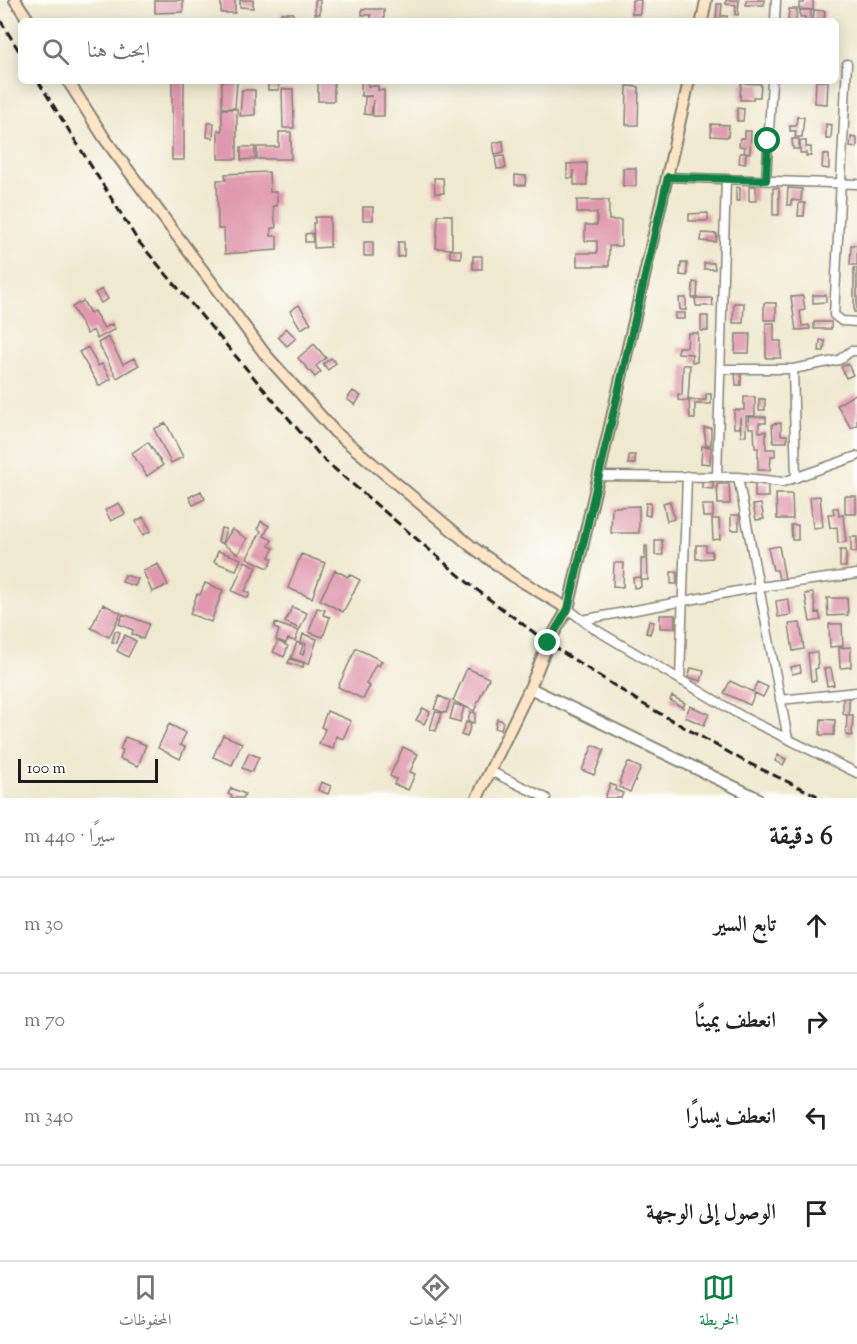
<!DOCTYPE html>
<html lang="ar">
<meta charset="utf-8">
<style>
body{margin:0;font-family:"Sorts Mill Goudy",Amiri,serif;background:#f6f6f6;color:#202124;direction:rtl}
.scale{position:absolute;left:18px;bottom:15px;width:140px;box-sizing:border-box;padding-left:6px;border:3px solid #1c1c1c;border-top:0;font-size:16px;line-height:21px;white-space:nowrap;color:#1c1c1c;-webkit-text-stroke:4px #fdfcf7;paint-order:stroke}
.stop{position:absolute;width:18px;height:18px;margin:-14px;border:4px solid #0b8043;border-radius:50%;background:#fff}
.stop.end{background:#0b8043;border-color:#fff;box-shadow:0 2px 6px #0008}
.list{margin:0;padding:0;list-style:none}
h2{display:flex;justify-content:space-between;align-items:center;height:78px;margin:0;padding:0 24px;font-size:26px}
h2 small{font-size:20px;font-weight:400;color:#757577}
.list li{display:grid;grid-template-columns:39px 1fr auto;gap:18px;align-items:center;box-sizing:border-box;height:96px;padding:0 24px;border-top:2px solid #e0e0e0}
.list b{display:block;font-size:22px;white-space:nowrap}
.list em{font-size:20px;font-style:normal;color:#757577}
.icon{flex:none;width:33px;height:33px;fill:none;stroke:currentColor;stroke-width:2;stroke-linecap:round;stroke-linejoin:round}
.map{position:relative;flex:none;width:857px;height:798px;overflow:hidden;direction:ltr}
.search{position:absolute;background:#fff;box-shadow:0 3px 15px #0003;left:18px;right:18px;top:18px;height:66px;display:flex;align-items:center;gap:15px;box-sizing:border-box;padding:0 21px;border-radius:9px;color:#757577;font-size:22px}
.sheet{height:462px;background:#fff}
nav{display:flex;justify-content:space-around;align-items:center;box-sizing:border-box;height:84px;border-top:2px solid #e0e0e0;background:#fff;font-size:16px;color:#757577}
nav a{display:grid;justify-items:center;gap:3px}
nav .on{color:#0b8043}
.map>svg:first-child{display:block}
</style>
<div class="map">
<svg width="857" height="798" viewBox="0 0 857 798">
<rect width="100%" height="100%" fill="#fdfcf7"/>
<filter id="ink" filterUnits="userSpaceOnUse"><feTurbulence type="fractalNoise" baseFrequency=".0167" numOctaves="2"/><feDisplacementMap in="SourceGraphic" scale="12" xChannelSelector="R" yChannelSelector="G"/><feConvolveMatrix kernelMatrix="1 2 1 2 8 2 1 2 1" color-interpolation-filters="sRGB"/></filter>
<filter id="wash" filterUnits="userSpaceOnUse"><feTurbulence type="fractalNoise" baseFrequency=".008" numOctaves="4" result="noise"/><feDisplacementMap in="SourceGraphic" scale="24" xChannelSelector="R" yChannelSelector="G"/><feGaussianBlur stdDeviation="1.35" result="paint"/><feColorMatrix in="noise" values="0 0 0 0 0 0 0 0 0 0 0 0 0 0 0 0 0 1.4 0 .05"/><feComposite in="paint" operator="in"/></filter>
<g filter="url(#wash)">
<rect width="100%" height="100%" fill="#efe9cf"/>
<g id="blocks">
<!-- building -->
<path fill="#e098af" d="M155,0H183V12L155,13Z
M221,0H235V13H221Z
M240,0H253V8L240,7Z
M315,0H320V14H315Z
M632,0H641L640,14H632Z
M726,0H739L738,15H735L736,5L726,4Z
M746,0H764V5H746Z
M804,0H813V10L799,9V3H804Z
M717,4H722L721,16H727V21H716Z
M362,9H384V21H371V15H362Z
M789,9H797L796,21H788Z
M800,10H811V21H805V17H800Z
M814,10L825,11L824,21H813Z
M281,13H293V21H281Z
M172,81H184V160H172Z
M222,81H237L235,108H222Z
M268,81H279V90H268Z
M318,81H334V101H318Z
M361,81H368V86H378V90H384V116H373V100L371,115L364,114L365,97L372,96H361Z
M816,81H828L827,104L815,103Z
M741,83L761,84L760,97H753V100H740Z
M627,86L639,87L638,125H626Z
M282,89H293L294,128H283Z
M242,90H255V115L240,116Z
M737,108L744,109L743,121H737Z
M222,109H237V159H218V130L222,131Z
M797,117H804L802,137H795L796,131H790V126H796Z
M208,123H214L213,138L207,137Z
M711,124L729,125L728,137L711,136Z
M826,124L832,125L831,139H826Z
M745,131H751L750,153H744L745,147L739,146L740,138H745Z
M279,132H291V159H257V147H279Z
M851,137L857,138V148L850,147Z
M792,139H799V149H793Z
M503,141L504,152L495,154L493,143Z
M800,141H806V147H811V156H806V153H800Z
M241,147H255V159L241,160Z
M740,153H746L745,164L739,163Z
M823,154L829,155V169L822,168Z
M504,156L506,168L497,169L495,157Z
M587,163V185H574V170L573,178H567V164Z
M623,168H636V186H623Z
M269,172L270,192H277V206H273L276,228H271V236H277V250L225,254L224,229H218L217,180H226L225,174Z
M515,175L526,176L525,185H515Z
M434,178H443L444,193H435Z
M749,186H756V201H749Z
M736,187L740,188V201H736Z
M773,188H779V215H773Z
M788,188L802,189L801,201L791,200V205H787Z
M577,200H609V220H621V246H609V266H577V253H597V241H585V225H597V213H577Z
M799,203H805L804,216H798Z
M363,207H373V220H363Z
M708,213V221H689V214Z
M438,215H452V249L436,248Z
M315,217H330V247L314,248L313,223H315Z
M312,233L313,242H305V234Z
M702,233L717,234L716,242L701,241Z
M364,242H373V256H364Z
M398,242H404V256L398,257Z
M851,245H857V265H850Z
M450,250H461V258L450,257Z
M473,256H482V269H473Z
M681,263H687V276L680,275Z
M704,263H714L715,269H704Z
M854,268H857V312H854Z
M693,282L698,283L697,298H692Z
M102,289L108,299L101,303L95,293Z
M813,295H826V302L813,303Z
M803,296L805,310L800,311L802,326L809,325L810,329L796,330L791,297Z
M679,298H686V310H680Z
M695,298H712L713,306H696Z
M83,301L90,313L94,311L104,328L112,324L115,329L97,339L93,330L87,334L72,307Z
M734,303H744L743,323H733Z
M764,303H776V320H764Z
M299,305L311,323L301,329L290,311Z
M675,313H685V319H675Z
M701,316H708V331H701Z
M814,322H831V329H814Z
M766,323H774V341H781V358H766Z
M286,328L296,338L287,346L278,337Z
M688,333H698L697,362H692V354L678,353V347H687Z
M736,334H750L749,353H735Z
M108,337L123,364L134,358L139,365L117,378L98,343Z
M820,340L825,341L824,351H819Z
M314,344L326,358L316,366L321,372L315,377L298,358Z
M88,347L98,366L102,364L111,379L99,386L79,352Z
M331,358L336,363L328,370L323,364Z
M848,364L853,375L846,378L841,367Z
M683,365H690L688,401L678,400V394L682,395Z
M735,371H741V385H736Z
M353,391L361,396L355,405L347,399Z
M857,393V425L851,428L837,405Z
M706,394H711V404H695V419H690L689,400H706Z
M744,397H755V416H746V435L741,436L740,417V428H734V410H744Z
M759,399H765V410H759Z
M748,417H766V423H759V432L766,431V449H775V456H771L770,470H758V448H755L754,428H749Z
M166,423L183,457L171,463L154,429Z
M781,423V435H787V442H773L772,424Z
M704,428H711V445H706Z
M148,442L163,465L147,476L132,453Z
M702,446L711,447L710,464L701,463Z
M629,455H635V464H628Z
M702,482H713V489L702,488Z
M717,484H729L730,504H718Z
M755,484H768V497H755Z
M201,491L205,499L193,505L189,497Z
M776,494H792L793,519H777Z
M820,496L823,527L813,528L810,497Z
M845,496H856V514H845Z
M670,501L674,519L667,521L663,503Z
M119,503L125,514L111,521L105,510Z
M646,503H651L650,516L645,515Z
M761,504L764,519L756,520L753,505Z
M702,505H713V517H703Z
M639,506V533H611L612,507Z
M833,508H838L839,516L843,515L846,542L838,543L837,527L830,528L828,514H834Z
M731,515H739V530H731Z
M143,517L151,531L143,535L136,521Z
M712,519H719L720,539L713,540Z
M261,521L269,526L264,536L272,540L269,546L274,548L269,557L273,559L268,568L247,558L261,531L258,529Z
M791,525H798V540H792Z
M221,528L226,529L222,543L218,542Z
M232,529L247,539L238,554L223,544Z
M851,537H857V552H851Z
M655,540H662L663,555H655Z
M696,545H706V551H712V558L696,559Z
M645,546H647L648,580H641V559H645Z
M779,546L785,579L779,580L777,570H773L768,548Z
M840,550H846V567H840Z
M218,551L241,559L236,570L214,562Z
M301,554L325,563L312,598L288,588Z
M245,561L257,567L245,591L250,593L248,598L232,591Z
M614,563H624L623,587L613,586Z
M158,564L168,585L152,592L143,571Z
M335,570L348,577L349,574L360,580L343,612L320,600Z
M671,572H677V584H671Z
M125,575L138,579L135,586L122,582Z
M640,577L641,587L634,588L633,578Z
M205,583L223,590L211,622L190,614L197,594L200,595Z
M813,593L816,613L819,612L821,620L810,622L805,594Z
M827,598H847L848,615L828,616Z
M788,599L791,615L778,617L776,601Z
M103,604L121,613L109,637L91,628Z
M292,607L307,613L300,629L285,622Z
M317,608L325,610L323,615L330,617L323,637L309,632Z
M123,614L149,624L143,639L132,634L133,630L119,624Z
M660,615H675V628H660Z
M649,621L654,622L650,634L646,633Z
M275,623L299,631L295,641L288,639L286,643L276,640L279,630L274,628Z
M800,623L804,649L793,651L789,624Z
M829,624H842L843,646L830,647Z
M115,631L120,632L117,643L112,642Z
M303,634L317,639L309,664L291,658L297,642L303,645L300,654L303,655L306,644L301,642Z
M125,635L136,641L128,657L117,651Z
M278,641L288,646L284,657L273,652Z
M851,647V667L840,668L839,648Z
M356,648L382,661L379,666L376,664L366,684L370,686L363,699L338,687Z
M817,652L818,668L815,669L816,681H811L808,653Z
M290,659L304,663L303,667L288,663Z
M800,665L801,672L792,674L791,667Z
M467,668L489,678L474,711L453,701Z
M691,668L704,671L701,681L688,677Z
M831,668L834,685L827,686L824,669Z
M730,681L753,692L757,682L768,687L763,697L755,693L750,705L724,693Z
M439,696L450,701L446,713L434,709Z
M672,696L685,703L683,708L670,700Z
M843,697H849V715H853L852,736L846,735L847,715L843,714Z
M454,704L464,707L460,722L450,719Z
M690,706L709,714L704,725L685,717Z
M423,708L430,712L424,724L416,720Z
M327,711L351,721L343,739L336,736L333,749L319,744L325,729L321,727Z
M435,712L442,713L436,731L430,729Z
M470,712L476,713L474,723L468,721Z
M497,719L503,721L501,730L495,728Z
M821,719L835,720L834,735H820Z
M466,722L471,724L467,737L461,735Z
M169,724L186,733L180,745L185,747L180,759L158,748Z
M223,735L242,743L232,765L213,757Z
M125,737L146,745L138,766L120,759L123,750L120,749Z
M593,745L604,750L594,775L582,770Z
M403,747L418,754L410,772L415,774L408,790L394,784L396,779L390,776Z
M249,753L259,757L252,772L242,768Z
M778,755L786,759L783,765L775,761Z
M628,762L641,768L630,792L619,787L621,783L619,782Z
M321,782L331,786L328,794L318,790Z
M610,784L616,786L615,790L623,793L621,798H605Z
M231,788L245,794L243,798H231L232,796L228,794Z"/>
</g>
</g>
<g filter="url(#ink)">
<use href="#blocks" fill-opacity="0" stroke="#868276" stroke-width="1.5"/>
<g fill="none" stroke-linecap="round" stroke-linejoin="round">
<defs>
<path id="minor" d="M775,21L776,0
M847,64L834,315L842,321L857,322
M667,177L857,184
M766,180L772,81
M720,369H793L796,478
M793,369L839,360L851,351H857
M599,476L738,477L783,482L857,456
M717,476L726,179
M738,477L788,739
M568,609L593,628L745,718L857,773
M582,620L759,587L857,574
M680,679L687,476
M780,700L857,692
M490,771L546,798"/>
<path id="tertiary" d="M530,688L757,798"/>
<path id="secondary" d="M15,0L29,21
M702,21L706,0
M68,81L105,139L265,354L335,432L471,546L513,576L568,609
M477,798L530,688L548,643L568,609L689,81"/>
</defs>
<!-- minor casing -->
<use href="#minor" stroke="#868276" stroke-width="11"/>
<!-- tertiary casing -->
<use href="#tertiary" stroke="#868276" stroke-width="14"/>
<!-- secondary casing -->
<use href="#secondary" stroke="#868276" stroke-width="14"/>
<!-- minor -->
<use href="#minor" stroke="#fff" stroke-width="8"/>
<!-- tertiary -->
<use href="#tertiary" stroke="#fff" stroke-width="10"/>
<!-- secondary -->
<use href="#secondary" stroke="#fde5c5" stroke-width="10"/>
<!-- rail -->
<path stroke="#1c1c1c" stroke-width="3" stroke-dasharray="9 4.5" stroke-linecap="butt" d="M0,20L21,54
M38,81L138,241L323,459L473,587L548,643L643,704L744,761L822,798"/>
</g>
</g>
<g fill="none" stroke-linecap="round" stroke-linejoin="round" filter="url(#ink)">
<!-- route -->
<path stroke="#0b8043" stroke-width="8" d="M548,643L568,609L668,177L766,180L768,141"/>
</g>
</svg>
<div class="scale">100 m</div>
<div class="stop" style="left:768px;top:141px"></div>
<div class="stop end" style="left:548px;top:643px"></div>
<div class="search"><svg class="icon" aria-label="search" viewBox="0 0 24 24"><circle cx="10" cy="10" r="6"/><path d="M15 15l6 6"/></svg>ابحث هنا</div>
</div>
<section class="sheet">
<h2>6 دقيقة<small>سيرًا · 440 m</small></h2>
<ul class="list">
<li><svg class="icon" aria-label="ahead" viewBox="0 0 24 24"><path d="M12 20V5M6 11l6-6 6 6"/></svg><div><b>تابع السير</b></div><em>30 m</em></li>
<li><svg class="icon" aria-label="right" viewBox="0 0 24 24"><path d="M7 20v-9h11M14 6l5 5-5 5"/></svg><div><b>انعطف يمينًا</b></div><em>70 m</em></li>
<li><svg class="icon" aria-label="left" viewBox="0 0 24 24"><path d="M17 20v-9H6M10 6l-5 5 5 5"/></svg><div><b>انعطف يسارًا</b></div><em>340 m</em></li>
<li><svg class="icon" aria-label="arrive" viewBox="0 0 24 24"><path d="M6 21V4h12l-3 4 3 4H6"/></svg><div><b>الوصول إلى الوجهة</b></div></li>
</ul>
</section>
<nav>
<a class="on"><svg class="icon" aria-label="map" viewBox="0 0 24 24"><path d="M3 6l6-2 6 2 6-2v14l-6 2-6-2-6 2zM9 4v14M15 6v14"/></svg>الخريطة</a>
<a><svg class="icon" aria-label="directions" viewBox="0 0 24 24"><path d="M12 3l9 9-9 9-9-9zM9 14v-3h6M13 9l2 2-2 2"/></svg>الاتجاهات</a>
<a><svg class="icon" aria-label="saved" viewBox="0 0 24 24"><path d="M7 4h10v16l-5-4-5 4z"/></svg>المحفوظات</a>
</nav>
